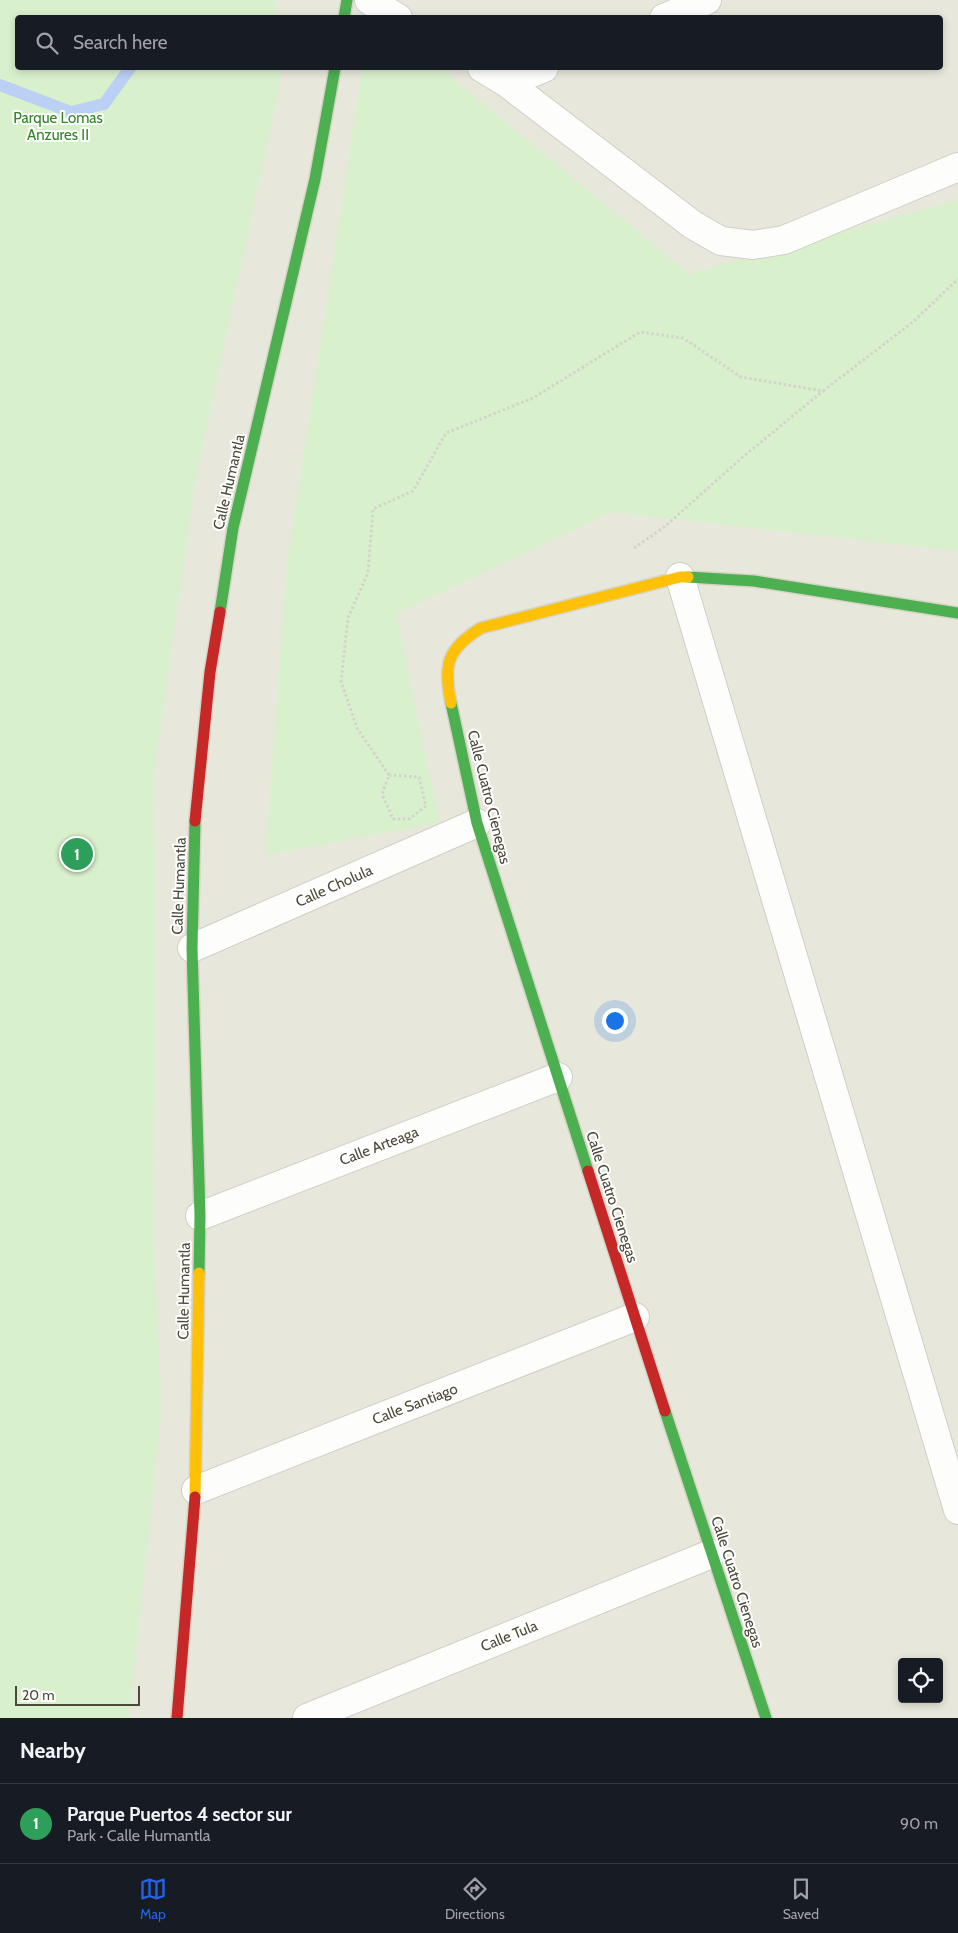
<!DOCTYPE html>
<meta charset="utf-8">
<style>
body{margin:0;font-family:Cabin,sans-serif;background:#20242c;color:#f1f3f6}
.controls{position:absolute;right:15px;bottom:15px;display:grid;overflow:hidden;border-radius:5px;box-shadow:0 2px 8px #0003}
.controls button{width:45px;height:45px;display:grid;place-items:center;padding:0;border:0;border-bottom:1px solid #363941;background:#171b24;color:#f1f3f6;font:25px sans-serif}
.scale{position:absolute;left:15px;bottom:12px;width:125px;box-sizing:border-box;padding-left:5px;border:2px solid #4b4938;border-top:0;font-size:14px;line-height:18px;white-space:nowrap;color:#4b4938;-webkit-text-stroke:4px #fff;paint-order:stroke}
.you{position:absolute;left:614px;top:1020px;width:18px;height:18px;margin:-12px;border:4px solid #fff;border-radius:50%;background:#1a73e8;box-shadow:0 0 0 8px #1a73e833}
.badge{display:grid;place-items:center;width:32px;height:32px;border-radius:50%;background:#2563eb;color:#fff;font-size:16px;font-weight:700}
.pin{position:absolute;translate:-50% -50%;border:2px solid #fff;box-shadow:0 1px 5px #0006}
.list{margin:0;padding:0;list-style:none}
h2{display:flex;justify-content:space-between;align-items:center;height:65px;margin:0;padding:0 20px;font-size:21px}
h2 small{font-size:16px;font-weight:400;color:#9ea1a6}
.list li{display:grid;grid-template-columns:32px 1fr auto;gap:15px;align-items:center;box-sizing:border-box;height:80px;padding:0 20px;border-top:1px solid #363941}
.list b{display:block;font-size:19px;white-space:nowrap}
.list p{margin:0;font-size:16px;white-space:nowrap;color:#9ea1a6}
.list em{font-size:16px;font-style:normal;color:#9ea1a6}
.icon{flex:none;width:28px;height:28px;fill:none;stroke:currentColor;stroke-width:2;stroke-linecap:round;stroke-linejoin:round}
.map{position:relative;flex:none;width:958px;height:1718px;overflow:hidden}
.search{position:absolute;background:#171b24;box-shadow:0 2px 8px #0003;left:15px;right:15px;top:15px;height:55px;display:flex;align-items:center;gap:12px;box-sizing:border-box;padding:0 18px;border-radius:5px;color:#9ea1a6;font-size:19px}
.sheet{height:145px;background:#171b24}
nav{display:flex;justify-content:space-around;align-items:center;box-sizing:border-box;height:70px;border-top:1px solid #363941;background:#171b24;font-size:14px;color:#9ea1a6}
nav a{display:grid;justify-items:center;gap:2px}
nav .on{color:#2563eb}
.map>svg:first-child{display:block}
</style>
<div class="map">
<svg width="958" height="1718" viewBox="0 0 958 1718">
<rect width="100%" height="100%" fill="#f3f3ee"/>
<!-- residential -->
<path fill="#e8e7db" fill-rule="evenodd" d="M0,0H958V1718H0ZM18,18H940V68H18ZM902,1662H939V1699H902Z"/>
<!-- park -->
<path fill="#d9f0cc" d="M0,0H275L276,17L18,18V68H279L280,84L195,483L154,778L156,930L154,1239L162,1410L129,1718H0Z
M362,68H440L689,274L958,200V551L612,512L396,614L440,823L265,855L287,563Z"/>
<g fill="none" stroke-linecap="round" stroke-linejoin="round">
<!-- stream -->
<path stroke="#bccff4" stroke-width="12" d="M0,85L71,112L104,104L130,68"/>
<defs>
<path id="street" d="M369,0L398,18
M664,18L707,0
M482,68L507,83L693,225L721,241L753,245L784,240L958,167
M507,83L544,68
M680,577L958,1510
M192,948L477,823
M200,1216L558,1077
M196,1490L635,1317
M307,1718L711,1554"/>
<path id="fast" d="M344,18L347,0
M688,577L754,581L958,613
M220,612L233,528L315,179L335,68
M451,703L477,823L588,1171
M195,821L192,948L200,1216L199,1273
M665,1411L766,1718"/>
<path id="slow" d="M451,703C443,665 447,649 481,628L680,577H688
M195,1497L199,1273"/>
<path id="jam" d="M195,821L210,672L220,612
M588,1171L665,1411
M177,1718L195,1497"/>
</defs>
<!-- street casing -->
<use href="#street" stroke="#cfcec8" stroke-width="30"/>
<!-- fast casing -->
<use href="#fast" stroke="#d5d4c6" stroke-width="14"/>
<!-- slow casing -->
<use href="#slow" stroke="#d5d4c6" stroke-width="14"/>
<!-- jam casing -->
<use href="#jam" stroke="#d5d4c6" stroke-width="14"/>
<!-- path -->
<path stroke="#d3d3cc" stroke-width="3" stroke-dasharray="2.5 2.5" stroke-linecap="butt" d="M634,548L663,528L744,456L823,391
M389,775L357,728L341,681L348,618L368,573L373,509L413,491L446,433L533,398L640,332L683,338L741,377L823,391L913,322L958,279
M389,775L419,777L426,806L409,819H393L382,794Z"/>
<!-- street -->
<use href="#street" stroke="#fdfdfc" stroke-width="28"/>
<!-- fast -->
<use href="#fast" stroke="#4caf50" stroke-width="11"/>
<!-- slow -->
<use href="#slow" stroke="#ffc107" stroke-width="11"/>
<!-- jam -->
<use href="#jam" stroke="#c62828" stroke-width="11"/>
</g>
<g text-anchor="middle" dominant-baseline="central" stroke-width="4" stroke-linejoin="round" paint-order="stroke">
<!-- park labels -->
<g font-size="15" fill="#318325" stroke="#fff">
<text x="58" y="118">Parque Lomas<tspan x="58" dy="17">Anzures II</tspan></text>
</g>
<!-- street labels -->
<g font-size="15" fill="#4b4938" stroke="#fff">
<text transform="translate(229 482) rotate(-77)">Calle Humantla</text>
<text transform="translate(489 797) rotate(76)">Calle Cuatro Cienegas</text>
<text transform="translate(179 886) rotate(-88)">Calle Humantla</text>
<text transform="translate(334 886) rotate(-24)">Calle Cholula</text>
<text transform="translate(379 1146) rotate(-21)">Calle Arteaga</text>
<text transform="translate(612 1197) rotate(72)">Calle Cuatro Cienegas</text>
<text transform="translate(184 1291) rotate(-89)">Calle Humantla</text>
<text transform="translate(415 1404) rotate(-21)">Calle Santiago</text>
<text transform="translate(737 1582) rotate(72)">Calle Cuatro Cienegas</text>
<text transform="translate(509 1636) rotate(-22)">Calle Tula</text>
</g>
</g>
</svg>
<div class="controls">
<button><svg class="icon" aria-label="locate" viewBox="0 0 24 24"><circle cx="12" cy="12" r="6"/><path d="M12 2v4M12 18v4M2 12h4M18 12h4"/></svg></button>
</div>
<div class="scale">20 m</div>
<div class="you"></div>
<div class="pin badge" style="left:77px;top:854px;background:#2e9e5b">1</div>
<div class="search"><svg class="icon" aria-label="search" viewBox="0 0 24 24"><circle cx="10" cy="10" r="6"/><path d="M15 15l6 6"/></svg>Search here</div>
</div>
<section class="sheet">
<h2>Nearby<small></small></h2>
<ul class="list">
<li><span class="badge" style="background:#2e9e5b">1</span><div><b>Parque Puertos 4 sector sur</b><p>Park · Calle Humantla</p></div><em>90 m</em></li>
</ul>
</section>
<nav>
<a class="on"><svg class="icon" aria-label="map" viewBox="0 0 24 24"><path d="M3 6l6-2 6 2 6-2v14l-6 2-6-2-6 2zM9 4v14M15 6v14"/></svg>Map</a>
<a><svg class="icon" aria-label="directions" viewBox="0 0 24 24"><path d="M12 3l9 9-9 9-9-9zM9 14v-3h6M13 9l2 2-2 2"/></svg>Directions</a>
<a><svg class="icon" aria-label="saved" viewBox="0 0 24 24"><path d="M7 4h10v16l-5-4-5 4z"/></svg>Saved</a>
</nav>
